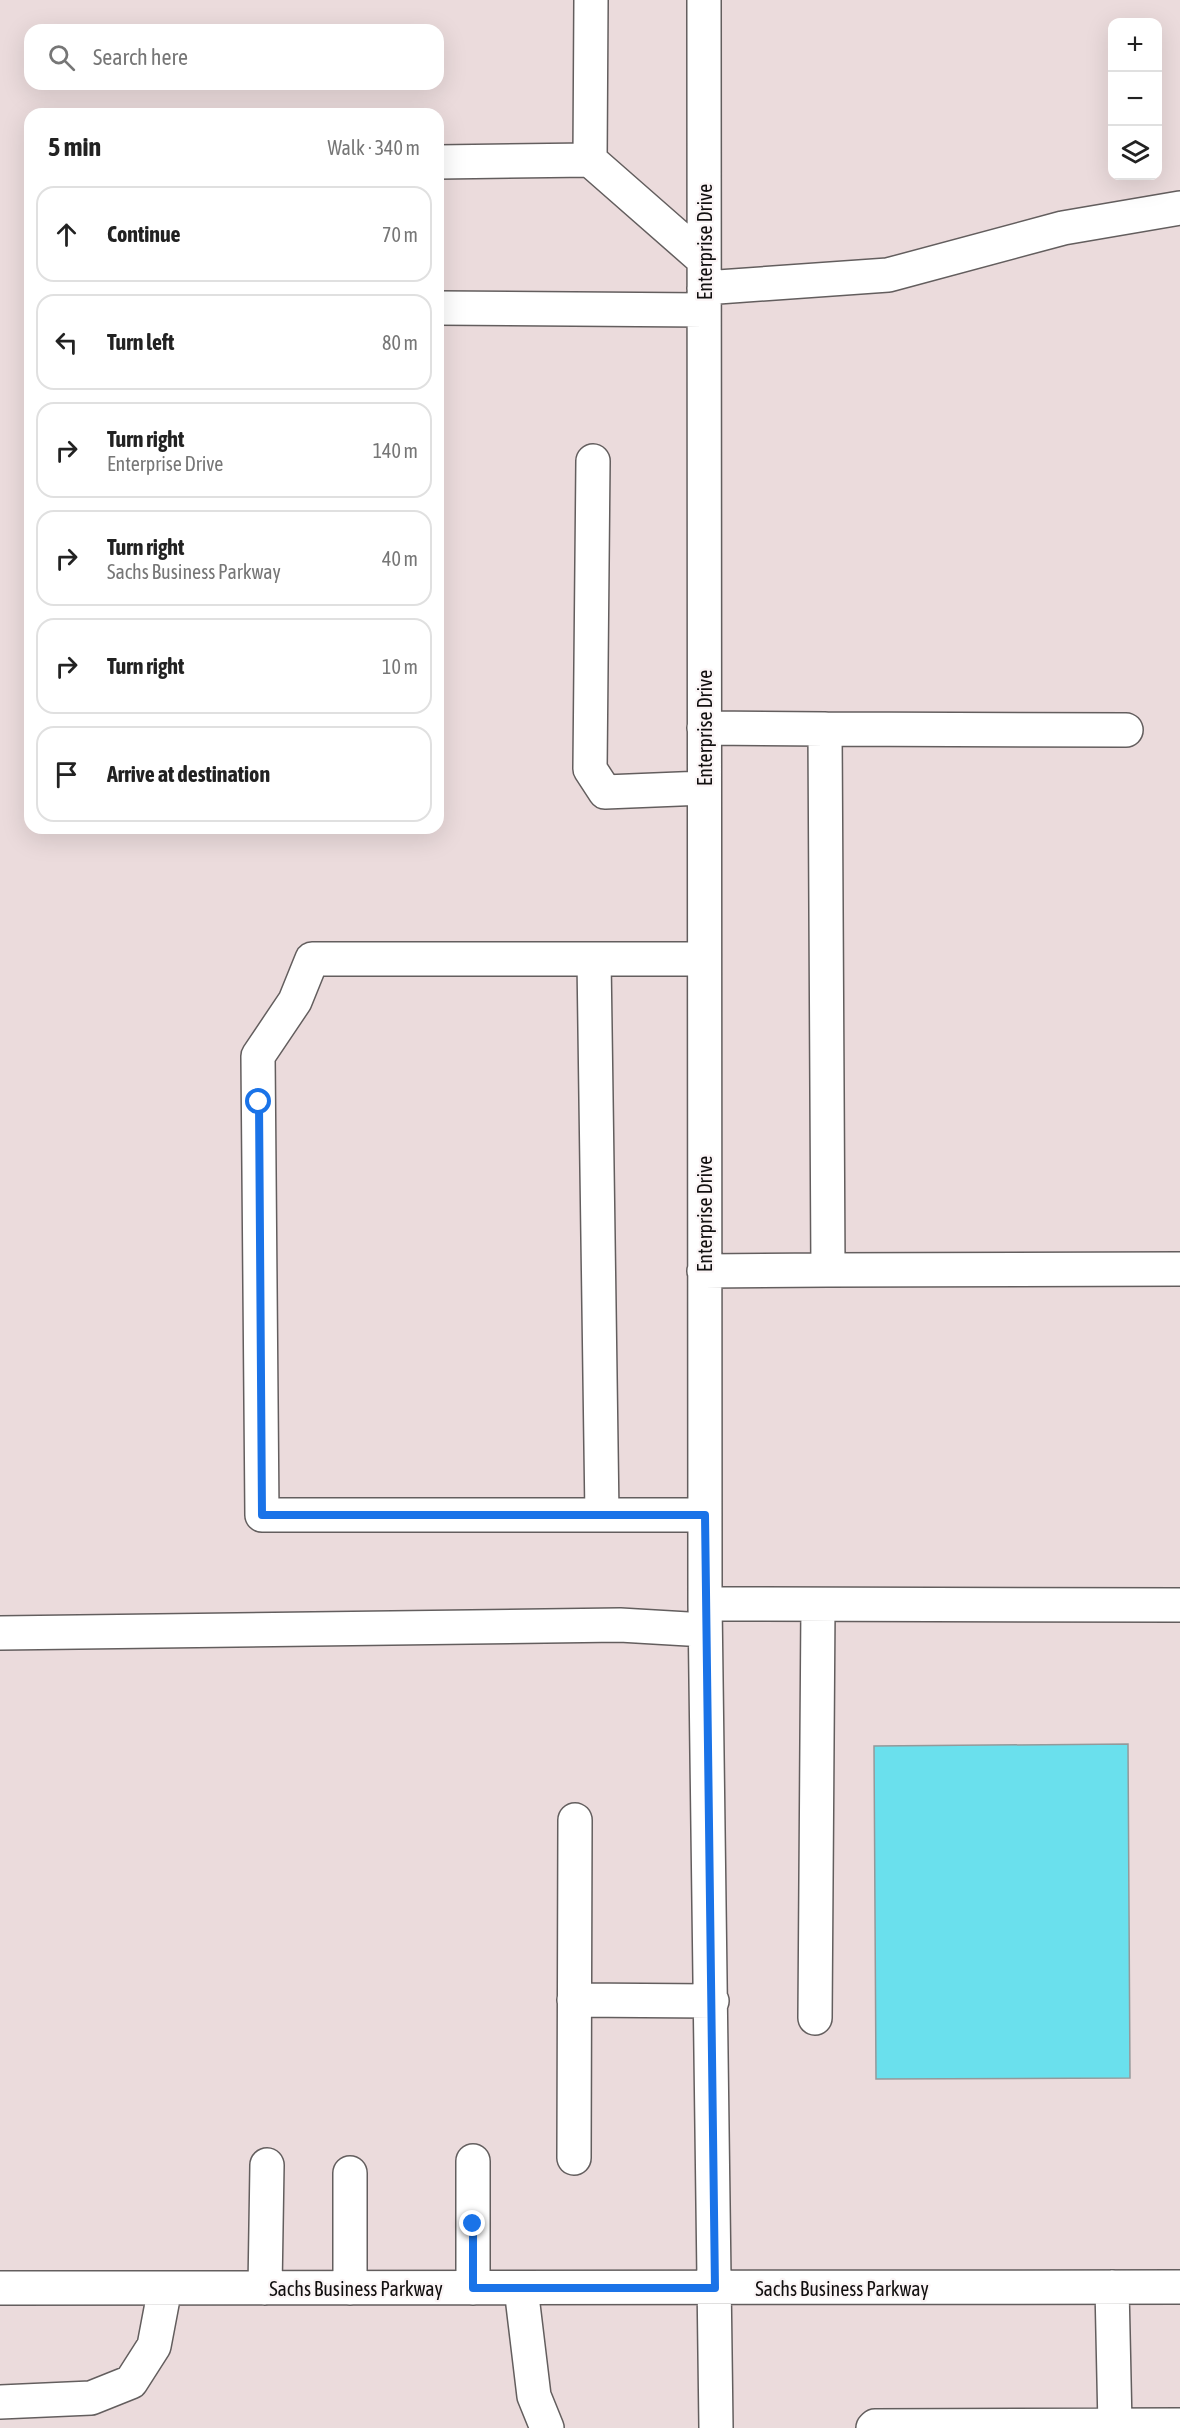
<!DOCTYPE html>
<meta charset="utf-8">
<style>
body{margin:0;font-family:"Asap Condensed",sans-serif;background:#f2f2f2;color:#222}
.controls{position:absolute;right:18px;top:18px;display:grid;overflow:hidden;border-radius:12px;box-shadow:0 6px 24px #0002}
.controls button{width:54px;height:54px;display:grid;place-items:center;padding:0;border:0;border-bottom:2px solid #e0e0e0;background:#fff;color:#222;font:30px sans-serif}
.stop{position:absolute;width:18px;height:18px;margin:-14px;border:4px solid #1a73e8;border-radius:50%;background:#fff}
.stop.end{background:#1a73e8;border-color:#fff;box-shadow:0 2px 6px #0008}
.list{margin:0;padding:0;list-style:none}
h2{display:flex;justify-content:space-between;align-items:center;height:78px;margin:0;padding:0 24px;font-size:26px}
h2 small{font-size:20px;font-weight:400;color:#767676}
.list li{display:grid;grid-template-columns:39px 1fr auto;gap:18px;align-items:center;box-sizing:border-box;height:96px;margin:0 12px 12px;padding:0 12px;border:2px solid #e0e0e0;border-radius:18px}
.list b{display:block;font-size:22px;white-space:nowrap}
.list p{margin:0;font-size:20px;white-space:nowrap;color:#767676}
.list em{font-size:20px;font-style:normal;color:#767676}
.icon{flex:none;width:33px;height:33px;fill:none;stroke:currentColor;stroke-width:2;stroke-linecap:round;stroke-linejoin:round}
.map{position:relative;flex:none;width:1180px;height:2428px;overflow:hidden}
.search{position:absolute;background:#fff;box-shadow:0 6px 24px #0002;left:24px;top:24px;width:420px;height:66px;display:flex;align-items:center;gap:15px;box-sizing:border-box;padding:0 21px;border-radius:18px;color:#767676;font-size:22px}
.panel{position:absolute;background:#fff;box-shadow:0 6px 24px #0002;left:24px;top:108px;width:420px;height:726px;border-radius:18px}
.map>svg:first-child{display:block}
</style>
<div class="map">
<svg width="1180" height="2428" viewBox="0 0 1180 2428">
<rect width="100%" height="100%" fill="#eee8e8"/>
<!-- built -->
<path fill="#ebdbdc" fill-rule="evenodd" d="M0,0H1180V2428H0ZM1112,22H1158V176H1112ZM30,30H438V84H30ZM30,114H438V828H30Z"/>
<!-- building -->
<path fill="#6ae0ed" stroke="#94999a" stroke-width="1.5" d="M1128,1744L1130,2078L876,2079L874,1746Z"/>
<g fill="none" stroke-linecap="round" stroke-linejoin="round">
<defs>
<path id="minor" d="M704,0L705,1604L716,2428
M590,160L591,0
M438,162L590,160L704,260
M704,288L888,275L1063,228L1180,208
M438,308L704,310
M593,461L590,769L605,792L704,788
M704,728L825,729L828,1270L704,1271
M825,729L1126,730
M594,959L602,1515
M704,959H312L295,1001L258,1056L262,1515H705
M828,1270L1180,1269
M705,1604L1180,1605
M0,1633L620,1625L705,1630
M574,2000L712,2001
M815,2018L818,1605
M574,2158L575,1820
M473,2161V2288
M350,2173V2288
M1112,2287L1115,2426
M0,2288L1180,2287
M265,2288L267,2165
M521,2288L534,2396L547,2428
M0,2402L91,2398L131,2382L154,2346L165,2288
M873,2428L875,2426L1180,2425"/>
</defs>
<!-- minor casing -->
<use href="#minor" stroke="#635e5e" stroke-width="36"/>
<!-- minor -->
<use href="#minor" stroke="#fff" stroke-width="33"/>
</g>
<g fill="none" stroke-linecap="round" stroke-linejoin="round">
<!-- route -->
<path stroke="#1a73e8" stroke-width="8" d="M259,1102L262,1515H705L715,2288H473V2224"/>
</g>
<g text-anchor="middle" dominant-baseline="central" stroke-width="4.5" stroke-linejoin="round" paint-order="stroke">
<!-- street labels -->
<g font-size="20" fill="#110f0f" stroke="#fbf5f6">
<text transform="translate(704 242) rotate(-90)">Enterprise Drive</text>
<text transform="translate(704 728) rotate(-90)">Enterprise Drive</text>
<text transform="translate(704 1214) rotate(-90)">Enterprise Drive</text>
<text x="356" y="2288">Sachs Business Parkway</text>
<text x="842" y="2288">Sachs Business Parkway</text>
</g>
</g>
</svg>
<div class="controls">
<button>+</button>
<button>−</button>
<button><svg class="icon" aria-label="layers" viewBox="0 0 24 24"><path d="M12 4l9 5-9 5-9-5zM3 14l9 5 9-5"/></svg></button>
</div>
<div class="stop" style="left:259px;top:1102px"></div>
<div class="stop end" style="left:473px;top:2224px"></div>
<div class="search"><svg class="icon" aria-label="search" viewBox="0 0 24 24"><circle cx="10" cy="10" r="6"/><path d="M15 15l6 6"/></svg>Search here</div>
<section class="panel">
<h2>5 min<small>Walk · 340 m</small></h2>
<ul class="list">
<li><svg class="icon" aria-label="ahead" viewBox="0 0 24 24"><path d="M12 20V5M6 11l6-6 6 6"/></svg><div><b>Continue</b></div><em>70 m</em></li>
<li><svg class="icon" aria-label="left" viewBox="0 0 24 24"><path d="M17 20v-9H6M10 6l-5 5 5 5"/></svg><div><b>Turn left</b></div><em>80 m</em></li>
<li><svg class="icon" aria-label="right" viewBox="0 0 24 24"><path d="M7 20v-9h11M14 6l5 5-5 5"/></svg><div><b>Turn right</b><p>Enterprise Drive</p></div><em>140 m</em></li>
<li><svg class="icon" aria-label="right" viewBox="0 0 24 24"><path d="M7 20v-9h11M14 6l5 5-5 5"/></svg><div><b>Turn right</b><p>Sachs Business Parkway</p></div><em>40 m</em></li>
<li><svg class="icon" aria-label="right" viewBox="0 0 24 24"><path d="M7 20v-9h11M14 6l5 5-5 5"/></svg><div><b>Turn right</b></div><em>10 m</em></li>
<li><svg class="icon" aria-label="arrive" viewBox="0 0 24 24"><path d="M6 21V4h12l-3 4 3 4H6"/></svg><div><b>Arrive at destination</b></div></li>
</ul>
</section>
</div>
